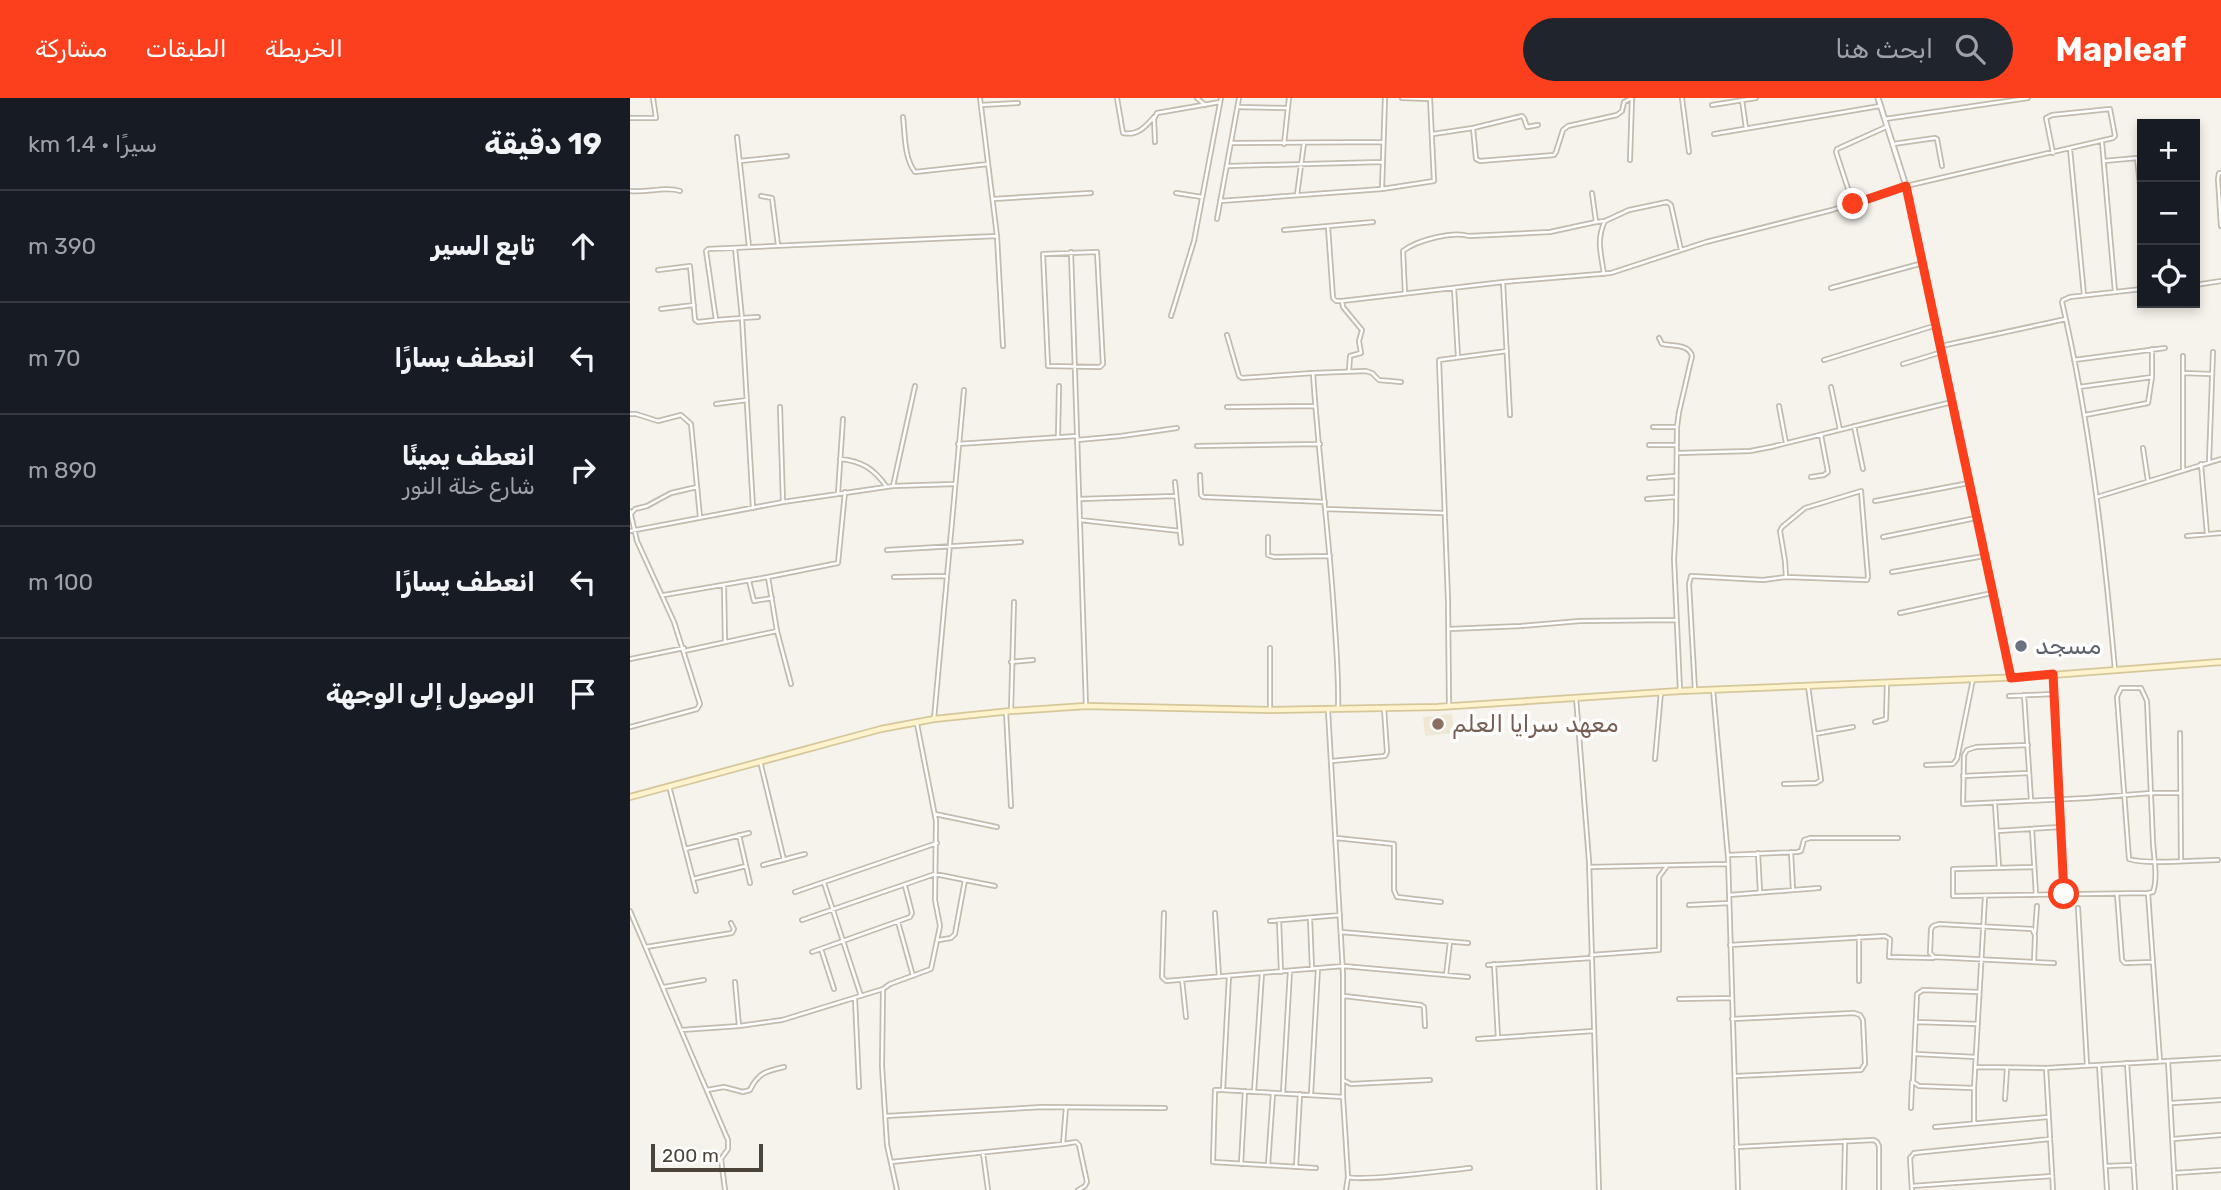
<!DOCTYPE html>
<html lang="ar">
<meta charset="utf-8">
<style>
body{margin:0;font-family:Rubik,"Noto Sans Arabic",sans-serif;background:#20242c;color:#f1f3f6;direction:rtl}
.controls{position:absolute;right:21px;top:21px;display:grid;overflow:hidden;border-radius:0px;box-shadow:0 4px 10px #0003}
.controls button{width:63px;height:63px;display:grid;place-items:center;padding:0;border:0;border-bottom:2px solid #363941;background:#171b24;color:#f1f3f6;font:35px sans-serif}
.scale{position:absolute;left:21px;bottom:18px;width:112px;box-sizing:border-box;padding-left:7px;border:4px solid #4b4439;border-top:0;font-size:19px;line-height:24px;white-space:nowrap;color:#4b4439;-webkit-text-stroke:5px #fff;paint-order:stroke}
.stop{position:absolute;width:21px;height:21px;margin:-16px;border:5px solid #fc3f1d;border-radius:50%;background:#fff}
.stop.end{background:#fc3f1d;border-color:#fff;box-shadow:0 2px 7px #0008}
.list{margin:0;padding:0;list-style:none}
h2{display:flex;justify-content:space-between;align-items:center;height:91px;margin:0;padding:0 28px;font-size:30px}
h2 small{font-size:23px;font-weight:400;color:#9ea1a6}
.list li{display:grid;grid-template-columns:46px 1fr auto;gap:21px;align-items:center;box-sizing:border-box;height:112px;padding:0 28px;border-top:2px solid #363941}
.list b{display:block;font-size:26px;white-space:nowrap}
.list p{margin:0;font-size:23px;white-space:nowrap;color:#9ea1a6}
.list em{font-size:23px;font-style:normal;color:#9ea1a6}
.icon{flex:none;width:38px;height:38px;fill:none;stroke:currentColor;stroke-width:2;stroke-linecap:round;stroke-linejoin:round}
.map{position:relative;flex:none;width:1591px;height:1092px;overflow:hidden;direction:ltr}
header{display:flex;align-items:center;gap:42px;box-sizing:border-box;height:98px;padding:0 35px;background:#fc3f1d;color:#fff}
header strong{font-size:33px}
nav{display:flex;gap:38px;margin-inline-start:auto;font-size:24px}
.search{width:490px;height:63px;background:#20242c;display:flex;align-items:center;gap:18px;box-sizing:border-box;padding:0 24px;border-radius:38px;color:#9ea1a6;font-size:26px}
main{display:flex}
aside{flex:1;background:#171b24}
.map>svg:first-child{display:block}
</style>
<header>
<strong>Mapleaf</strong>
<div class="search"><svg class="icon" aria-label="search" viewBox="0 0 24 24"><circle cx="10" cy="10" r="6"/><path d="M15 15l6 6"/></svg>ابحث هنا</div>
<nav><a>الخريطة</a><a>الطبقات</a><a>مشاركة</a></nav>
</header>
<main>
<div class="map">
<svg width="1591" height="1092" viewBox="0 0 1591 1092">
<rect width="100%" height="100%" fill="#f6f3ec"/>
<!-- education -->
<path fill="#efe8d6" d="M822,616L824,635L795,638L793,619Z"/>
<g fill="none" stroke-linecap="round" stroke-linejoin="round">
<defs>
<path id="minor" d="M350,0L367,138L373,248
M487,0L493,35C508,38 515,29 524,19
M567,0L575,7
M772,0L800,1
M1052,0L1059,54
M1112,2L1116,30
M351,7L388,5
M1082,7L1126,0
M609,9L658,10
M273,19C275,36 274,60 285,74L358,66
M0,20H26L23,0
M1255,21L1398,0
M843,30L892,18L894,20L897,29L908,27
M803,36L843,30L846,61L850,63L924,57L926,54L933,32L938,28L987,17L992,13L994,4L1002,0
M1084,36L1250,8
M107,39L119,149
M525,44L524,21L527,15L590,4
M1472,44L1485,194
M602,45L753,44
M654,46L659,0
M1263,46L1305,40L1307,41L1312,68
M1440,51L1454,197
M1000,62L1002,0
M110,63L157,58
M1474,63L1507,60L1512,106
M598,68L752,64
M1591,75H1589L1588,81L1591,128
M752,91L804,83L800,0
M0,93C17,95 35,88 50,93
M546,95L572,99
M667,97L674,45
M131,98L142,100L148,147
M363,101L461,95
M590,103L752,91L755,0
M1223,106L1206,54L1207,51L1256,29
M587,121L609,0
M966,124L975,123L999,112L1037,104L1041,107L1051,152
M698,129L703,200L706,203H712L873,184L981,175L1076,144L1202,112L1276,88L1483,40L1485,38L1480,11L1422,17L1416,20L1423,55
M654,132L743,124
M441,154L456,608
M467,154L473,266L470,269L418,268L413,156Z
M28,172L60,168L65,222L68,224L86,222L76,153L78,151L367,138
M974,176C971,156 966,141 975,123
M873,184L880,317
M1565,187L1591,183
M824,190L828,259
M1201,190L1293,165
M775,195L773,153C787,142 823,133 839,138L920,134L966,124L962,95
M712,203L713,209L732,232L729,243L731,255L720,258L719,273
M31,211L64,207
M541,218L564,143L591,0
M86,222L112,220L105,150
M597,237L609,278L612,280L683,275C688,355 699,435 704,515C706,547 709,579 708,611
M1029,240L1032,246C1043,248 1059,246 1062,258L1049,314L1047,329L1046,425L1044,461L1050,593
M1311,248L1436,221
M1194,262L1307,227
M1444,262L1535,250
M1273,266L1312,254
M684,275L736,273L742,275L749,282L771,284
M1553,275L1581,276
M285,288L263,388L324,386
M1201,289L1210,332
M1449,289L1522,279
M86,306L117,302
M1149,308L1156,345
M150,309L153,404
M597,309L685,308
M0,316H6L28,323L51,317L61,326L70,419
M1455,317L1518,305L1522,279V251
M1224,328L1233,371
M1023,329H1047
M428,339L429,288
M447,342L491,338L547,330
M328,346L447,338
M1019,347H1047
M567,348L690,346
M1513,350L1518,383
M1048,355L1120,353L1141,349L1322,304
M210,361C232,363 244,371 256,388
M1579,364L1583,254
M1571,366L1577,436
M1553,372V258
M570,377L571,397L573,399L695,404
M1181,379L1194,377L1198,374L1191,337
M1019,380L1046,378
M545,384L551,445
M208,395L213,321
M1467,399L1591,361
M449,401L546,398
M1017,401L1045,399
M1245,403L1339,385
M123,410L112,220L128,219
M695,411L813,415
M0,413L7,443L44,524L70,606L67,611L0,629
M1,416L5,411L17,408L41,395L67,389
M450,422L550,433
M0,433L153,404L263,388
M1557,438L1591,435
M638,439V457L644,459L700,458
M1253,439L1346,420
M257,452L391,444
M1262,474L1354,458
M138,479L208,465L215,394
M264,479L316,478
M119,483L124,503L142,500
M94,487L95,543
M34,497L138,479L147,533
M1270,515L1362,495
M819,531L891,528L950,523L1046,522
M640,550V610
M54,553L147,533L161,586
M0,561L54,550
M381,564L403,562
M1485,572C1474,449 1460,325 1432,204L1433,202L1440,199L1512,191
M1423,576L1434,796
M1083,592L1098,759L1108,1092
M1065,593L1059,486L1061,478L1133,482L1156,479L1237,482L1238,479L1231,393L1175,410L1152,429L1150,433L1155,463L1156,479
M1394,597L1401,702
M1379,598L1423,596
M946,599L959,763L969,1092
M819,607L818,502L809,262L877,253
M698,612L713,876V999L718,1079C733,1084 818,1072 840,1070
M381,613L384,504
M376,614L381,708
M304,621L334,292
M1245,624L1256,621L1257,584
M1550,635L1551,762
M1185,636L1223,629
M1398,647L1346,649L1337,652L1334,657L1333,706L1458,700L1521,695H1549
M1025,661L1031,594
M130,663L154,762
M702,663L755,658L757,654L754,610
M1296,667L1323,666L1327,661L1343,581
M1333,678L1399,675
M1154,686L1186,685L1191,682L1178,588
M39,688L66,793
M1365,706L1369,769
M305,716L367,729
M1402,731L1406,797
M1367,733L1430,729
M109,737L120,785
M706,740L764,746V792L767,799L811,804
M55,751L119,735
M1161,754L1163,792
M1128,755L1130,794
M1098,757L1167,754L1171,753L1174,742L1180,740H1268
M133,767L175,756
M959,769L1098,766
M1404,769L1323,771V798L1518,795L1530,963
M63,781L116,768
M194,785L231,898
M165,794L307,745
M1518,795L1523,794C1528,780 1524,760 1523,745C1521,698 1519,650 1517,603L1511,590H1491L1487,599L1499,761C1514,767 1568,762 1588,762
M1487,796L1492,862L1495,865L1523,864
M1099,797L1189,790
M1059,807L1099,805
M1448,810L1457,967
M0,813L98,1042V1051L91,1061L95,1092
M534,815L532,879L536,883L713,868L838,879
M585,815L589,879
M680,820L682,871
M172,822L305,776L365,788
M649,822L651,874
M640,823L710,817
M268,824L283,878
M711,834L838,845
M1405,834L1407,808
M1229,839V883
M309,842L321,840L325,836L335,782
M1100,847L1255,838L1260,841L1259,859L1303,860
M16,849L102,835L104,831L101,825
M191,851L204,891
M182,854L280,819L282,815L275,788
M961,857L1029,852V779L1037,768
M1404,864L1405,837L1402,831L1309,826L1303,828L1301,831L1300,855L1304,859L1424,865
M864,866L868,940
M858,867L961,860
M816,877L820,844
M599,878L593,992L713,999
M552,882L556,919
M105,884L109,928
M34,889L74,882
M253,891L252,968L257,1047L267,1092
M714,898L791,907L794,909L795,928
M225,900L229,989
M1049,901L1102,900
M1102,921L1224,915L1230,917L1233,922L1235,966L1231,972L1106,978
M1286,924L1348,926
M51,932L109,928L152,922L253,891L260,886L301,871L310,828L305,802L306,723L287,626
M848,941L963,933
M1286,956L1346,959
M1538,963L1545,1092
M1497,965L1505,1092
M1469,967L1477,1092
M1346,969L1416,970
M713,982L721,986L800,982
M1343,990L1289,988L1283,984L1287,896L1293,892L1349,894
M77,992L94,989L113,994L120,992C128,975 136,973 154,969
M592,992H585L583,1064L686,1070
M624,994L632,875
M653,995L660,873
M681,996L688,870
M1375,1001L1377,970
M1542,1005L1591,1002
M1281,1010L1282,984
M256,1018L412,1009L535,1010
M1344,1025V990L1355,799
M1305,1029L1418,1019
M1543,1041L1591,1037
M433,1046L446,1044L449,1047L457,1084L455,1088L448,1092
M1106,1049L1244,1042L1247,1044L1249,1048V1092
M353,1055L358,1092
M261,1064L433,1046L436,1009
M611,1066L615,993
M638,1067L643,995
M1476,1068L1504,1067
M666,1069L670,996
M1545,1075L1591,1072
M1282,1088L1422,1078
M716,1092L718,1079
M1214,1092L1215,1043
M1282,1092L1280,1060L1284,1055L1420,1041
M1423,1092L1416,970L1591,960"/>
<path id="tertiary" d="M1248,0L1276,88L1381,580"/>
<path id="secondary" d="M0,699L251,631L304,621L381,613L456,608L640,612L808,609L1050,593L1394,579L1591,564"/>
</defs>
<!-- minor casing -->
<use href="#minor" stroke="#c2bbae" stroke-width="6"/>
<!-- tertiary casing -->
<use href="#tertiary" stroke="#c2bbae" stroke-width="7"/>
<!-- secondary casing -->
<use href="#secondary" stroke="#d6c79b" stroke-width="8"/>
<!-- minor -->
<use href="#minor" stroke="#fff" stroke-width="2.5"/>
<!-- tertiary -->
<use href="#tertiary" stroke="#fff" stroke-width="3.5"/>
<!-- secondary -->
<use href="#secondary" stroke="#fff3cd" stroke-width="4.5"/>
</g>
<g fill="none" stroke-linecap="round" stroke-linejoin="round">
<!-- route -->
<path stroke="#fc3f1d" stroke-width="9" d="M1223,106L1276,88L1381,580L1423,576L1434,796"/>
</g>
<!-- markers -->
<circle fill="#6b7280" stroke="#fff" stroke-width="2.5" cx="1391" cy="548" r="7"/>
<circle fill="#8d6e63" stroke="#fff" stroke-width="2.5" cx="808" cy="626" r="7"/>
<g text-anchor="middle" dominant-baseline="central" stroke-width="7" stroke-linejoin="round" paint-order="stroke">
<!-- worship labels -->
<g font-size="24" fill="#5b616d" stroke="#fff" text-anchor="start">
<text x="1405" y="548">مسجد</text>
</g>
<!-- education labels -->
<g font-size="24" fill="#785e54" stroke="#fff" text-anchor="start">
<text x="822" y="626">معهد سرايا العلم</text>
</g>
</g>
</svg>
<div class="controls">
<button>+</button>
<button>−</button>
<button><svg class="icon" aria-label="locate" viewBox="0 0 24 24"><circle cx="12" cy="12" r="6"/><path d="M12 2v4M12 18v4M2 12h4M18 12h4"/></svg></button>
</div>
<div class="scale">200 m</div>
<div class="stop" style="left:1434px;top:796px"></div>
<div class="stop end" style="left:1223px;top:106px"></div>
</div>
<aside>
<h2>19 دقيقة<small>سيرًا · 1.4 km</small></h2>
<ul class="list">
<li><svg class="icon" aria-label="ahead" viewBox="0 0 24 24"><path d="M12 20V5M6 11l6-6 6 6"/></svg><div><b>تابع السير</b></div><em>390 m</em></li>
<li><svg class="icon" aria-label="left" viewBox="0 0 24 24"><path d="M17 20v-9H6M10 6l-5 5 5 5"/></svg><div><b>انعطف يسارًا</b></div><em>70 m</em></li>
<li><svg class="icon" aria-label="right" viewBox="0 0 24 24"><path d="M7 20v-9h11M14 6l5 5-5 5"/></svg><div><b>انعطف يمينًا</b><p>شارع خلة النور</p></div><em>890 m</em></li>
<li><svg class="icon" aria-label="left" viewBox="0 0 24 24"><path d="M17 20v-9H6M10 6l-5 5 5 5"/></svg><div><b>انعطف يسارًا</b></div><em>100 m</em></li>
<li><svg class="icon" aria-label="arrive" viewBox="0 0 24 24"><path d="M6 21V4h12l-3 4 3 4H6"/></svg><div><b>الوصول إلى الوجهة</b></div></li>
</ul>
</aside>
</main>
